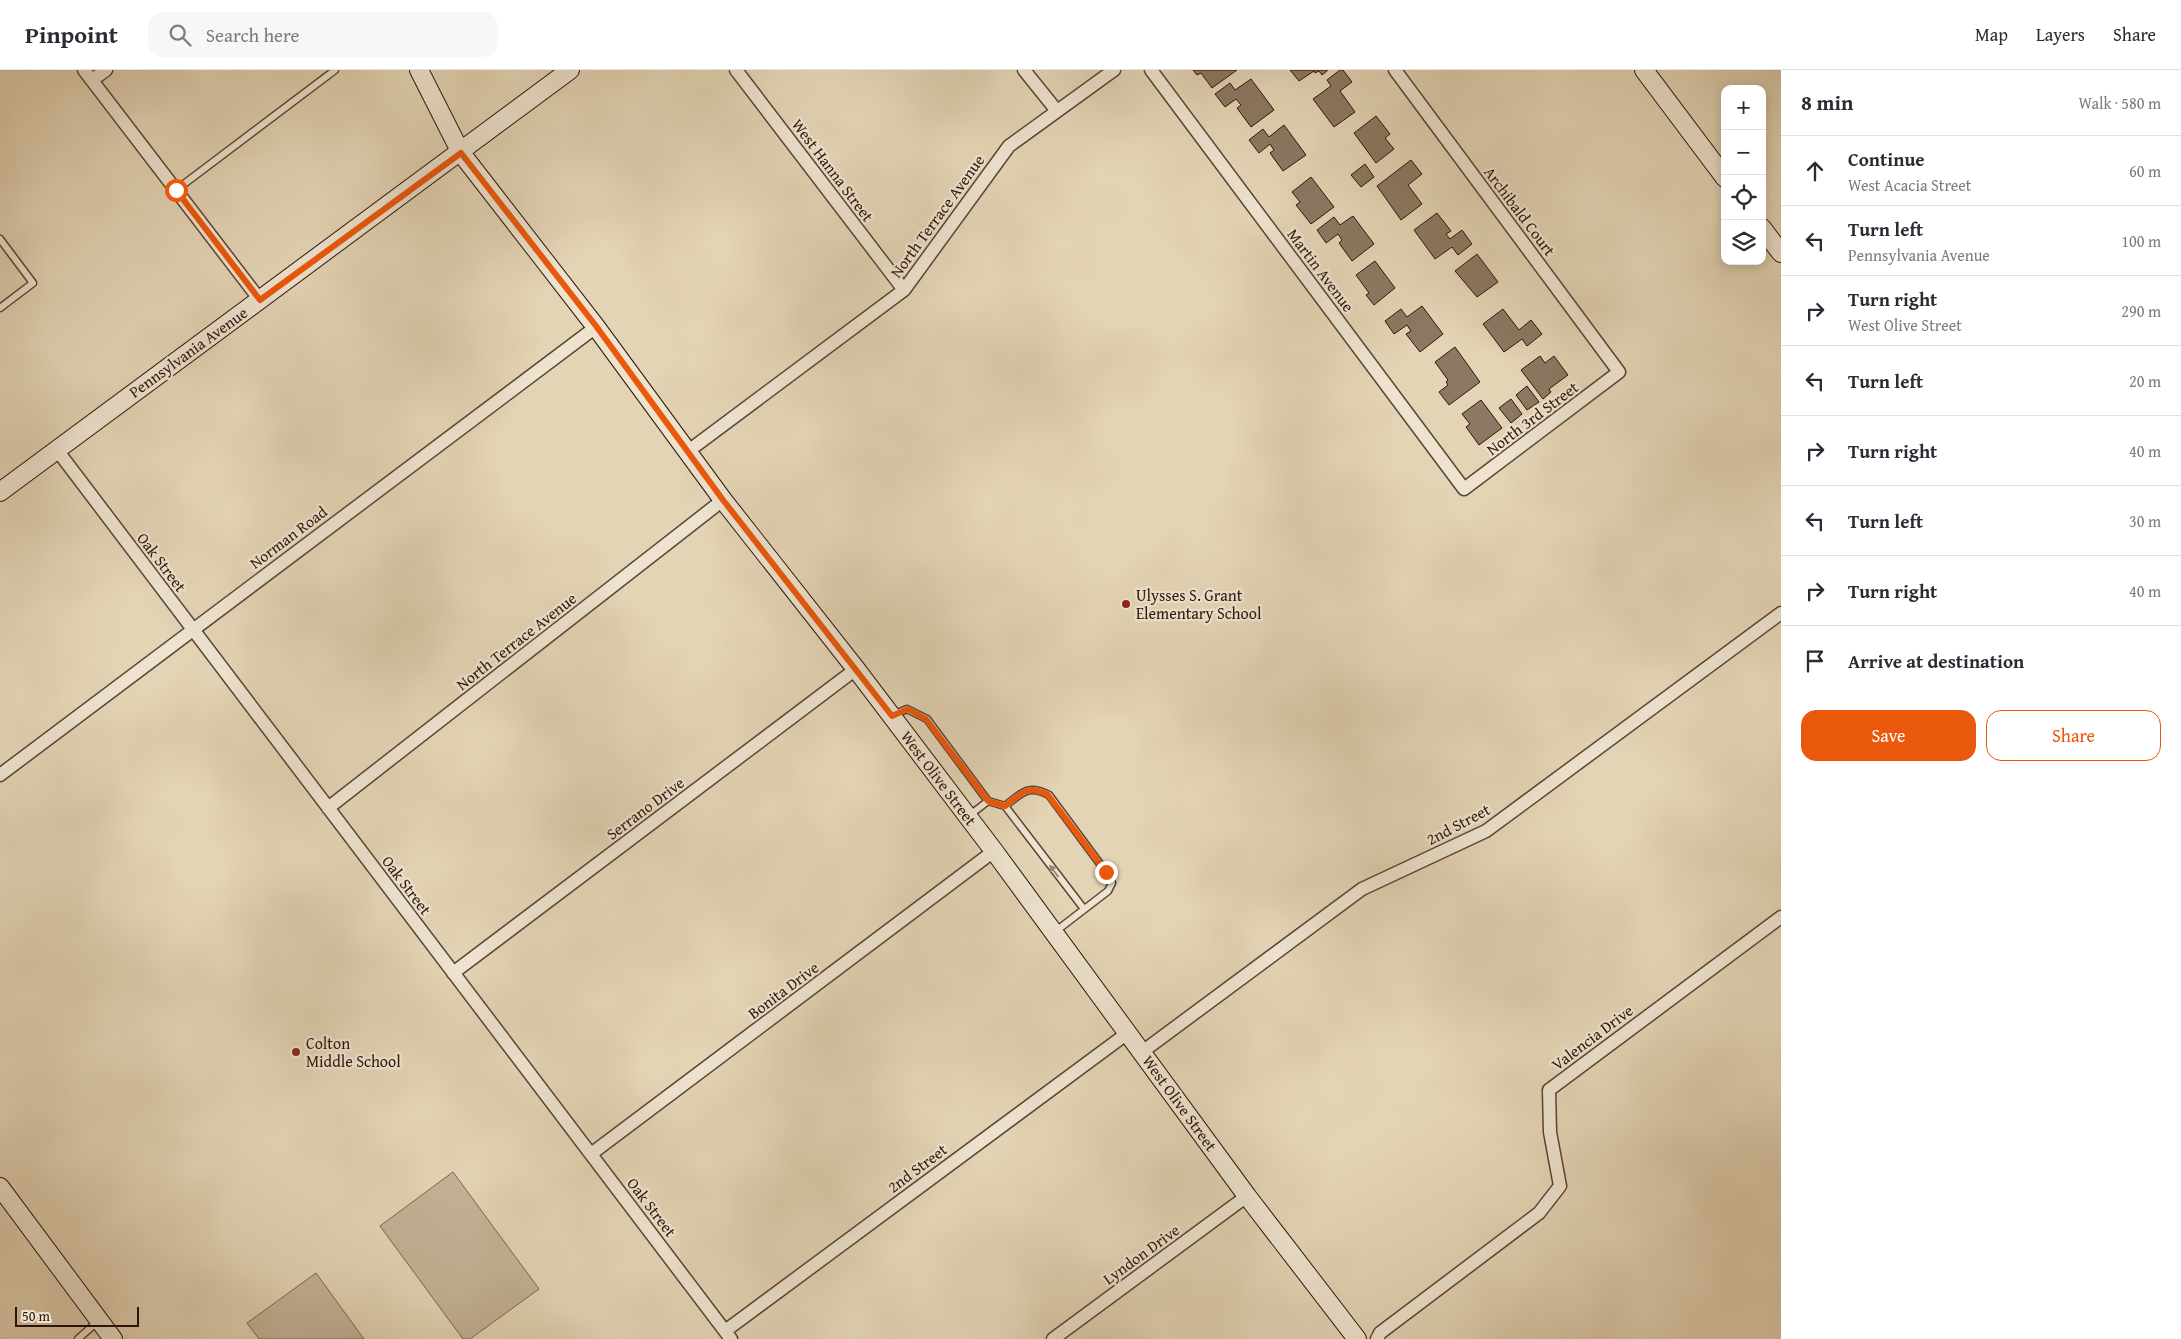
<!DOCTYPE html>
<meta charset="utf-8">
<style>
body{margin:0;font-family:"Gentium Book Plus",serif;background:#f7f7f7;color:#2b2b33}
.controls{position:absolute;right:15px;top:15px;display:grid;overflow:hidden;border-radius:10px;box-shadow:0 2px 12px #0003}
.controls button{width:45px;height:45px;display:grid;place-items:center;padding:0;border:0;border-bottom:1px solid #e1e1e2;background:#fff;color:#2b2b33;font:25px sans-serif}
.scale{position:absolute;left:15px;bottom:12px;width:124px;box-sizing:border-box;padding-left:5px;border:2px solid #2e140a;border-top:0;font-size:14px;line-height:18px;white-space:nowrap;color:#2e140a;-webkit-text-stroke:4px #ede3cf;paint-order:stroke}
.stop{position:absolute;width:15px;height:15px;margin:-11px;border:4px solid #ea580c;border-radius:50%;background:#fff}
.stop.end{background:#ea580c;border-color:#fff;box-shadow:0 1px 5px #0008}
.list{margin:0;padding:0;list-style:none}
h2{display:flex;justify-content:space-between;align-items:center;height:65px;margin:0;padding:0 20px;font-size:21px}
h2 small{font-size:16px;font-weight:400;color:#7c7c81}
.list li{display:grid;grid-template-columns:32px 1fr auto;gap:15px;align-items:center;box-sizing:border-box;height:70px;padding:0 20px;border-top:1px solid #e1e1e2}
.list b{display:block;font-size:19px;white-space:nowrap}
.list p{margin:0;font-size:16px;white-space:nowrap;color:#7c7c81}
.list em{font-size:16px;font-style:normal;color:#7c7c81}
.actions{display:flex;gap:10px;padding:15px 20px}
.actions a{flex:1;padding:11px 0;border:1px solid #ea580c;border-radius:15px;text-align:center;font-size:18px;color:#ea580c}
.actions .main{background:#ea580c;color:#fff}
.icon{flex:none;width:28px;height:28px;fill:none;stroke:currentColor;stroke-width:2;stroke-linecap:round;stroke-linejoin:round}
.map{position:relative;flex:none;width:1781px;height:1269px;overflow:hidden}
header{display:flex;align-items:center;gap:30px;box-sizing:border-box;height:70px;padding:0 25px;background:#fff;border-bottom:1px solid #e1e1e2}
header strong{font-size:24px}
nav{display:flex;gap:28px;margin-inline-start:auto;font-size:18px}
.search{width:350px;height:45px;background:#f7f7f7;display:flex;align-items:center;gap:12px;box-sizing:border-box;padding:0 18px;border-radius:15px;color:#7c7c81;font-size:19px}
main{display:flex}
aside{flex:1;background:#fff}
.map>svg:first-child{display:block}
</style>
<header>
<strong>Pinpoint</strong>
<div class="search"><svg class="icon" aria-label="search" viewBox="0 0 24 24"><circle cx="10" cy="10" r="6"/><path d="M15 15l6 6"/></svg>Search here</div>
<nav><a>Map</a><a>Layers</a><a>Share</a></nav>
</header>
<main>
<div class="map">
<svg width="1781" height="1269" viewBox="0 0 1781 1269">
<rect width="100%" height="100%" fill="#e3d4b5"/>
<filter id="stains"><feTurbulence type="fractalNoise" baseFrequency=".004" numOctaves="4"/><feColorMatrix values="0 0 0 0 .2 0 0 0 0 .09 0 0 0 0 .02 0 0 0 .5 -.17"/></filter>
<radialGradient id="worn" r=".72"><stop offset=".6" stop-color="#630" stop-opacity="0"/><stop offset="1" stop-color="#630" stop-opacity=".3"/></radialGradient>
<!-- green -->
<path fill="#c4b398" stroke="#796451" d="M453,1102L539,1219L470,1269H463L380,1156Z
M316,1203L364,1269H259L247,1253Z"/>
<!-- building -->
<path fill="#8c7863" stroke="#2e140a" d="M1193,0H1237L1212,18L1201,3L1197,5Z
M1290,0H1328L1322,5L1319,1L1315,3L1314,1L1299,11Z
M1340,0H1343L1352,12L1340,21L1355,42L1334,57L1313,29L1331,16L1327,10Z
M1251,9L1274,40L1251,57L1237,38L1241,35L1236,29L1225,37L1215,24L1230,13L1235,20Z
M1376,46L1390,64L1385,68L1394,79L1376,93L1354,63Z
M1284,55L1306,85L1283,101L1270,83L1274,80L1270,74L1259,83L1249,70L1263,59L1269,67Z
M1411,90L1422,104L1408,115L1422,134L1401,150L1377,116Z
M1365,94L1374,107L1361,117L1351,105Z
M1311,107L1334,137L1311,154L1296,135L1300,132L1292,122Z
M1437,143L1451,161L1446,164L1450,169L1462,160L1472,174L1458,185L1452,177L1435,189L1414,160Z
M1353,146L1374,174L1352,191L1339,173L1342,170L1338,164L1326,173L1317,160L1334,147L1340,155Z
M1477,184L1498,212L1477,227L1455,201Z
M1375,191L1395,218L1374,235L1366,225L1369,223L1356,205Z
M1422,236L1443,264L1420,282L1406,264L1411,261L1407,255L1394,264L1385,251L1401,239L1407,247Z
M1503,239L1519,260L1531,250L1542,264L1527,276L1522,269L1504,282L1483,254Z
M1455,277L1480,312L1449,335L1439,322L1448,315L1446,312L1448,310L1435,292Z
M1540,286L1545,293L1554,286L1568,305L1549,319L1551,322L1543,329L1521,300Z
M1527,316L1539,332L1527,340L1516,325Z
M1511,329L1522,344L1511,353L1499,338Z
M1481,330L1502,358L1479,375L1466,357L1470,354L1462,344Z"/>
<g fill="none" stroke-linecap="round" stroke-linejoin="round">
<defs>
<path id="lane" d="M176,120L335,0
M0,169L33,213L0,238
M893,645L907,639L927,649L988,731
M1005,736L1084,839
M970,745L988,731L1005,736C1022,723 1027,714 1049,725L1106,802L1112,813L1108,821L1056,861
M78,1269L98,1251"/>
<path id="street" d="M84,0L260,230
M736,0L904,220
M1024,0L1057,41
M1151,0L1464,419L1619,302L1395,0
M92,10L106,0
M57,380L731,1269
M687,382L904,220L1009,76L1114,0
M0,705L596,257
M328,738L723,430
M453,903L856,599
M1142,982L1362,819L1486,761L1781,543
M591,1084L994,781
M725,1261L1129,962
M1053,1269L1247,1126
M1377,1269L1380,1263L1539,1143L1560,1116L1550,1062L1549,1020L1781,847"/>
<path id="secondary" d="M419,0L461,83L596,257L723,430L856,599L994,781L1247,1126L1357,1269
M1644,0L1725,108
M1762,158L1781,183
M0,422L570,0
M0,1117L113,1269"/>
</defs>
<!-- lane casing -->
<use href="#lane" stroke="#5b4435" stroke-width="9"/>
<!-- street casing -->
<use href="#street" stroke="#5b4435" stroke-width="15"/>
<!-- secondary casing -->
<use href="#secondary" stroke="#2e140a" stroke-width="20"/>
<!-- lane -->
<use href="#lane" stroke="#ede3cf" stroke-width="6"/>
<!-- street -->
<use href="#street" stroke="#ede3cf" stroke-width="12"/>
<!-- secondary -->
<use href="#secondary" stroke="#ede3cf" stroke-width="18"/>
</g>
<!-- one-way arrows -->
<defs><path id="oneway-solid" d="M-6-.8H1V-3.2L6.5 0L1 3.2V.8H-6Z" transform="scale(1.25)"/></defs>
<use fill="#978676" href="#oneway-solid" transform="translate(1054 801) rotate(-127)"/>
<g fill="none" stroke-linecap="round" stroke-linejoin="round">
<!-- route -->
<path stroke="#ea580c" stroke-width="6" d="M176,120L260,230L461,83L596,256L723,430L892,646L908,639L926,649L988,731L1005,736C1022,723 1027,714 1048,725L1106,802"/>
</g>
<!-- markers -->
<g fill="#8f2418" stroke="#ede3cf" stroke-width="2">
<circle cx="1126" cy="534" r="5"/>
<circle cx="296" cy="982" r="5"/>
</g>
<g text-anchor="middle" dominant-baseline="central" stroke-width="4.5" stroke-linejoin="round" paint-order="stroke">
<!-- street labels -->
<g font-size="16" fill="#2e140a" stroke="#ede3cf">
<text transform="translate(833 100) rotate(53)">West Hanna Street</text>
<text transform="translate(1520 141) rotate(53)">Archibald Court</text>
<text transform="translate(937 146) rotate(-54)">North Terrace Avenue</text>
<text transform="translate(1321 200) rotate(53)">Martin Avenue</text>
<text transform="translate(188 282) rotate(-36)">Pennsylvania Avenue</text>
<text transform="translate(1532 348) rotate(-37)">North 3rd Street</text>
<text transform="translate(288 467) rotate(-37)">Norman Road</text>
<text transform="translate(162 492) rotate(53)">Oak Street</text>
<text transform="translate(516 571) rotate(-38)">North Terrace Avenue</text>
<text transform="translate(939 708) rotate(53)">West Olive Street</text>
<text transform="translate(645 738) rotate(-37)">Serrano Drive</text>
<text transform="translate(1458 754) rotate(-28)">2nd Street</text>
<text transform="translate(407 815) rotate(53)">Oak Street</text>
<text transform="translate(783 920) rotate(-37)">Bonita Drive</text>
<text transform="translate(1592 967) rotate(-37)">Valencia Drive</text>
<text transform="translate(1180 1033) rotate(54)">West Olive Street</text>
<text transform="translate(917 1098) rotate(-37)">2nd Street</text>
<text transform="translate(652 1137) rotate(53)">Oak Street</text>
<text transform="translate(1141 1184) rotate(-36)">Lyndon Drive</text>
</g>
<!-- poi labels -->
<g font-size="16" fill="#2e140a" stroke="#ede3cf" text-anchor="start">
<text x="1136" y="525">Ulysses S. Grant<tspan x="1136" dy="18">Elementary School</tspan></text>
<text x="306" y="973">Colton<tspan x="306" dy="18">Middle School</tspan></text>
</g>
</g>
<rect width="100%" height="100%" filter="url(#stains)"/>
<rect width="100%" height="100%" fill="url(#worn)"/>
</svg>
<div class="controls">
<button>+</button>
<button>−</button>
<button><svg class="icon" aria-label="locate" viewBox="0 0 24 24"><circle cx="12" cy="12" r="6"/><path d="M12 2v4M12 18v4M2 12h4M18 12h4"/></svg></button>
<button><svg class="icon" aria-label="layers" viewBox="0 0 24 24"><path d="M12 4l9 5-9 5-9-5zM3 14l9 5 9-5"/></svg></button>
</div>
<div class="scale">50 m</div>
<div class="stop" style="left:176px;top:120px"></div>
<div class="stop end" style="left:1106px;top:802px"></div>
</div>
<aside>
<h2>8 min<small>Walk · 580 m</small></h2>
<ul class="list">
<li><svg class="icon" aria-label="ahead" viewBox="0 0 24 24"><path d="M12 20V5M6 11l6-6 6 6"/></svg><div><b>Continue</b><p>West Acacia Street</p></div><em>60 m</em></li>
<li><svg class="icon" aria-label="left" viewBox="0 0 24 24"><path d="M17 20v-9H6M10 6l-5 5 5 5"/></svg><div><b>Turn left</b><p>Pennsylvania Avenue</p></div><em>100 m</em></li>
<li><svg class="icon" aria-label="right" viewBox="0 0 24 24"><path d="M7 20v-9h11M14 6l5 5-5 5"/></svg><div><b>Turn right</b><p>West Olive Street</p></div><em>290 m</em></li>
<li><svg class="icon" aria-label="left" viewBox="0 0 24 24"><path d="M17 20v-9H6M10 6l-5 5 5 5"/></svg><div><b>Turn left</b></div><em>20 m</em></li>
<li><svg class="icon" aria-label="right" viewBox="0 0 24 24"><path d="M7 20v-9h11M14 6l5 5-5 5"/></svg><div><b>Turn right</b></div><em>40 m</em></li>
<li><svg class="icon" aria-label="left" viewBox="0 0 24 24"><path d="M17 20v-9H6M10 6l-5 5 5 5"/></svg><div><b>Turn left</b></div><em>30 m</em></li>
<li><svg class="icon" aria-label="right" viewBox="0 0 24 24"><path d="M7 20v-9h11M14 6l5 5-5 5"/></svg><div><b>Turn right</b></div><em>40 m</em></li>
<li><svg class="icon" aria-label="arrive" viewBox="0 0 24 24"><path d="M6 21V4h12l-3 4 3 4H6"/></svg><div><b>Arrive at destination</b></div></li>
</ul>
<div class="actions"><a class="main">Save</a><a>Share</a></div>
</aside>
</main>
